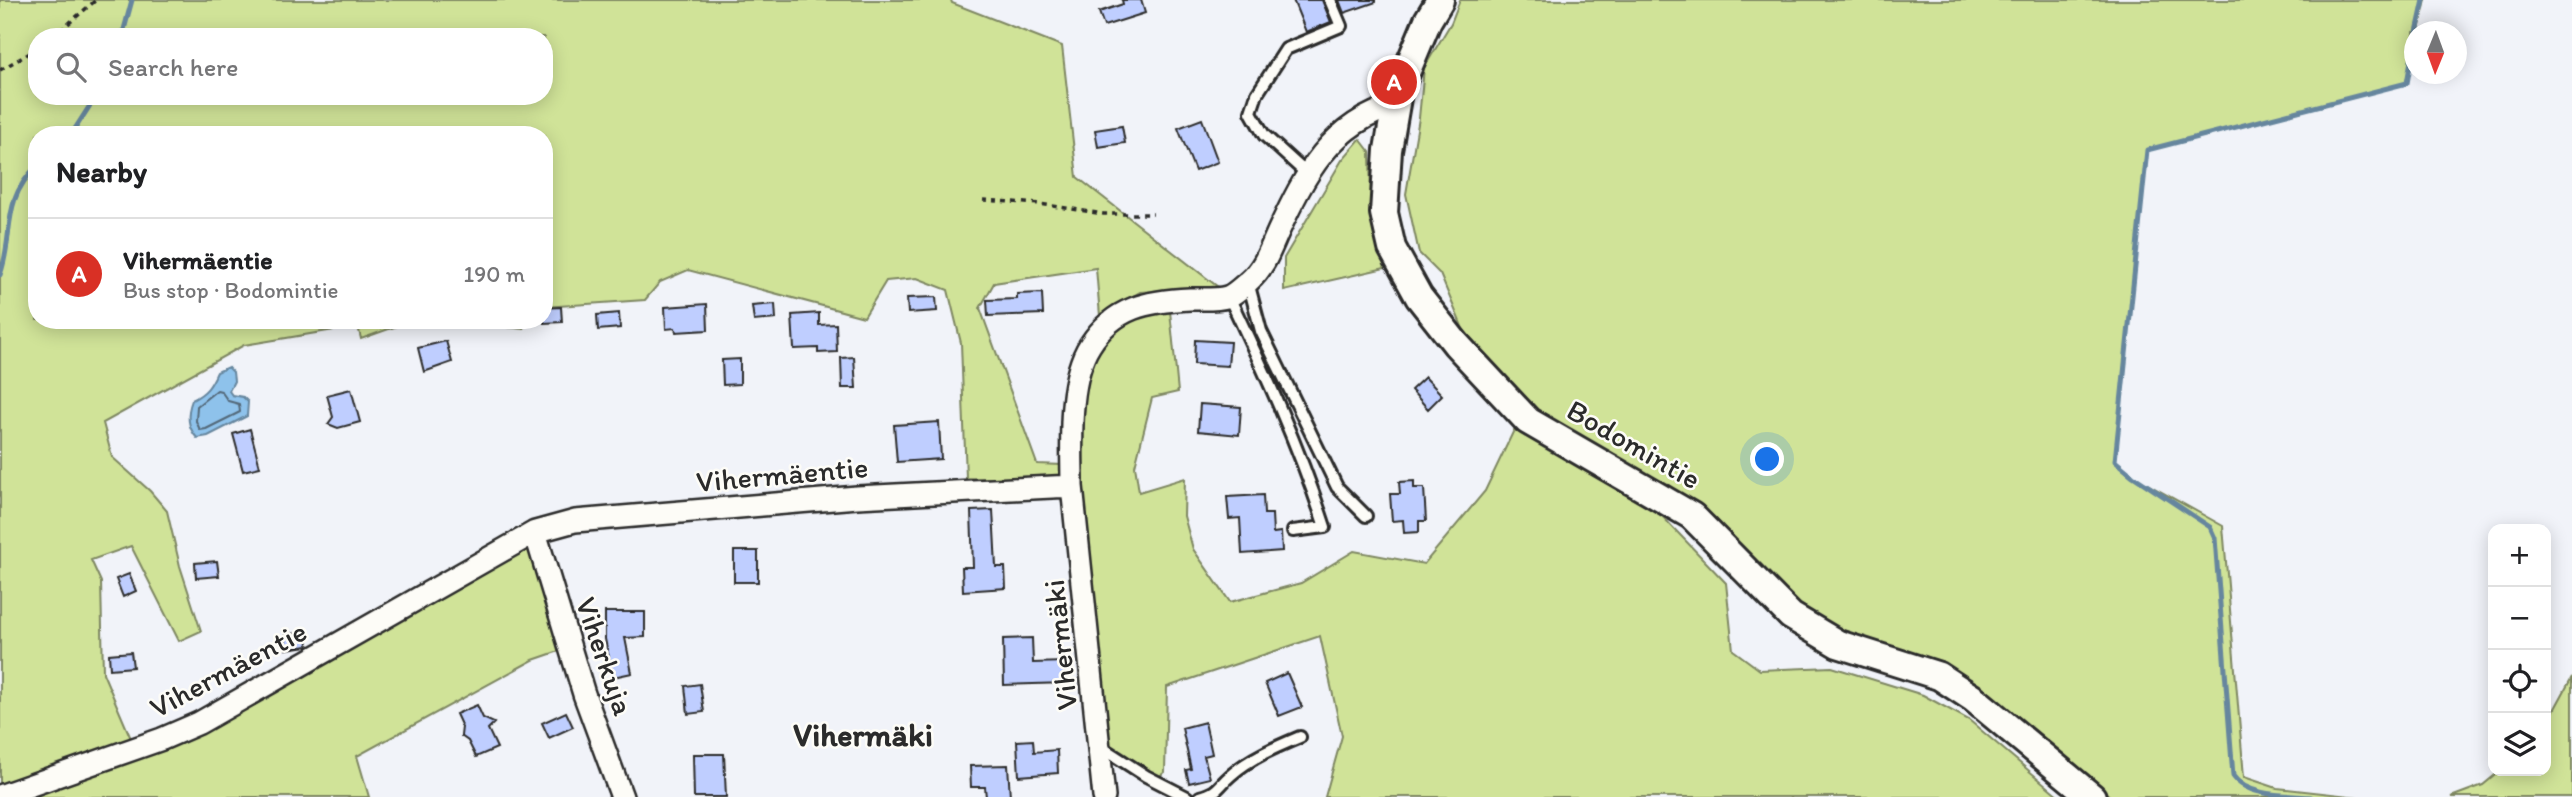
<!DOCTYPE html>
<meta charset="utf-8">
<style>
body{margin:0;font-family:Itim,sans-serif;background:#f6f6f6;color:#202124}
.controls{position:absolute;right:21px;bottom:21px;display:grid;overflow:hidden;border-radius:14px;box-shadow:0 4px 18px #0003}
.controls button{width:63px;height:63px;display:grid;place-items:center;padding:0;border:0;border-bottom:2px solid #e0e0e0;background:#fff;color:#202124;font:35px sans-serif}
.compass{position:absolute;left:2404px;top:21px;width:63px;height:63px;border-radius:50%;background:#fff;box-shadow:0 4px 18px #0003;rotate:181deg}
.you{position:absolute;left:1768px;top:460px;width:24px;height:24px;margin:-18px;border:5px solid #fff;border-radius:50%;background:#1a73e8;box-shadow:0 0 0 10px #1a73e833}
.badge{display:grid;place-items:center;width:46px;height:46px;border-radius:50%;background:#d93025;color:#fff;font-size:23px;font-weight:700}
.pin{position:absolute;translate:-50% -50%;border:4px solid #fff;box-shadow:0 2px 7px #0006}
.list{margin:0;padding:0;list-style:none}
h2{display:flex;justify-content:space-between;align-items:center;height:91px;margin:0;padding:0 28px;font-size:30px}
h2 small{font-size:23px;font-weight:400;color:#757577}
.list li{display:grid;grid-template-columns:46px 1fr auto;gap:21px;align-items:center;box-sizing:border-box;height:112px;padding:0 28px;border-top:2px solid #e0e0e0}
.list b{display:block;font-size:26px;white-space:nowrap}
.list p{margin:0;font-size:23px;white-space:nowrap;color:#757577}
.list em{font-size:23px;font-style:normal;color:#757577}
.icon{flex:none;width:38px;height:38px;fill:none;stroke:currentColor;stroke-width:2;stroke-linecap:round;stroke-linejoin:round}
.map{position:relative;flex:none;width:2572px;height:797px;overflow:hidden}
.search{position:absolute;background:#fff;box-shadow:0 4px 18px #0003;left:28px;top:28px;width:525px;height:77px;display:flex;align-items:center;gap:18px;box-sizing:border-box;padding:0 24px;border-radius:28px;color:#757577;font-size:26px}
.panel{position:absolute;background:#fff;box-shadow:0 4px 18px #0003;left:28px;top:126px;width:525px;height:203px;border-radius:28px}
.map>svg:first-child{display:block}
</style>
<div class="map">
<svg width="2572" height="797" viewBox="0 0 2572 797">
<rect width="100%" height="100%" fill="#f1f3f9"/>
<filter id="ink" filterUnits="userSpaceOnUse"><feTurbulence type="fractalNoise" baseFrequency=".0143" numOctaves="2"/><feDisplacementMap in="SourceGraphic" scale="14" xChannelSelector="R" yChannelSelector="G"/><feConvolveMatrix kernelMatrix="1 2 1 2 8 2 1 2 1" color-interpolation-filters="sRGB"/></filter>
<g filter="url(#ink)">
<!-- green -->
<path fill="#d0e398" stroke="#7e8762" stroke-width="2" fill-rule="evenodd" d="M0,0H951L952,3L1062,46L1077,177L1218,287L1140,292L1100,316L1096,268L994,283L980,308L1037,464L1063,465L1061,479L966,478L961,343L948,290L917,278L886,281L864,317L688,270L660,282L645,300L544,307V135H37V320H525L523,329L459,321L414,320L361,339L358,326L244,345L103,423L112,457L150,491L167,511L180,566L201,631L179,641L131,546L91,560L101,582L103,673L132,741L0,787ZM37,37H544V96H37Z
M1460,0H2426L2419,31L2414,32V50L2407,83L2147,150L2115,454L2116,461L2133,476L2223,526L2244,777L2277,788L2358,797H2111L1969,682L1831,631L1797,605L1714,517L1667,484L1574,437L1523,400L1463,329L1440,274L1419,253L1406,194L1419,118L1424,68L1451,23Z
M1360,139L1370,152L1371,200L1385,268L1284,291V258L1342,160Z
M1170,311L1178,392L1152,398L1135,466L1139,492L1185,478L1184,516L1193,549L1230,602L1301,583L1354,551L1424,564L1485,491L1514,430L1544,443L1662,516L1726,583L1733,650L1760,670L1832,667L1923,695L1969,720L2060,797H1325L1342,736L1320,636L1167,687L1165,772L1157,778L1109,744L1078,432L1086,379L1094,355L1111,329L1133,313Z
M529,542L562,650L533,660L357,756L369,797H21L191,736L254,705Z
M2572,677V797H2451L2483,785L2500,771H2546V725Z"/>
<!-- water -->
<path fill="#8ec2eb" stroke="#66869e" stroke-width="2" d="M228,367L233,372L234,381L229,391L232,395L243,397L248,402L247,416L208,436L197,438C187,427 187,413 192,400C206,393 211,386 217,372Z"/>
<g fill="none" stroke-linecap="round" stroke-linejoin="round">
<!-- shore -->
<path stroke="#536778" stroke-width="2" d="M217,390L221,391L228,401L239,404L240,412L206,429L200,430L196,421L197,406Z"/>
<!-- stream -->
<path stroke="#66869e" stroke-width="5" d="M2417,32L2424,0
M122,37L132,0
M71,135L96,96
M0,275C15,233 0,202 37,166
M2311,797C2287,795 2247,797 2233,776L2215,538L2210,527L2133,476L2115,461L2147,150L2407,83L2414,44"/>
</g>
<!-- building -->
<path fill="#bfceff" stroke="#2b2b2b" stroke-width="2" d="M1122,0H1141L1145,13L1104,26L1099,12L1123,4Z
M1293,0H1322L1331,22L1306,32Z
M1339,0H1376V2L1344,13Z
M1202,119L1218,162L1195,171L1178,128Z
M1122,126L1125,143L1098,147L1095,130Z
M1042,293L1043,314L988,316L987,300L1017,299V294Z
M936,297L937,311L908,313L907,298Z
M707,304L708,330L676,332L675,328L666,329L665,307Z
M775,304L776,319L754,321L752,306Z
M561,307L562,322L544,323V308Z
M619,313L620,328L598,330L597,315Z
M819,313V325L836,324L837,352L818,353V348L794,349L792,315Z
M1195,340L1230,342L1228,366L1194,364Z
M446,341L452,362L424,372L418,348Z
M854,357L856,388H842L841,358Z
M740,359V384L723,385L722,360Z
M1425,377L1442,395L1428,409L1411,390Z
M351,389L360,422L338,428L328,424L333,417L327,395Z
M1200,404L1241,407L1239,435L1198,431Z
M939,422L941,459L897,462L894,425Z
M250,429L260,467L243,471L233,434Z
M1414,481V488H1424L1426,521H1419V532L1404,533L1403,520L1392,521L1390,494H1400L1399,482Z
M1263,495L1264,514H1272L1273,533L1281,532L1282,551L1242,554L1240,518L1229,519L1227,497Z
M993,510L996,567H1005L1006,588L963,591L962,567H973L971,511Z
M734,551H758V582H734Z
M217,561L219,576L196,578L195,563Z
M129,574L136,591L123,597L116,579Z
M605,612H645V637L625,638L632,673L613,677L605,639Z
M307,633L308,646L286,649L285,634Z
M1032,638L1033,663L1065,662L1066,683L1004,685L1003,639Z
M131,652L133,667L110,669L109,654Z
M1287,673L1302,707L1279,716L1265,683Z
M700,684L704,712L688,714L685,686Z
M477,705L483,718L494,723L488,729L497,748L476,757L468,741L461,736L462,727L456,714Z
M566,712L573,727L549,738L542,723Z
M1205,722L1212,754L1204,756L1210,778L1189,783L1186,770L1191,769L1182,728Z
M1033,740L1034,752L1057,750L1058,773L1019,776L1017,741Z
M693,754H724L726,797H694Z
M1008,765L1010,797H986L985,787H971L970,766Z"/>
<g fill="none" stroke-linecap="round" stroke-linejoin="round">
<defs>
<path id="service" d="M1307,174L1264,135L1251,112L1257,94L1286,49L1341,26L1330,0
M1248,282L1261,331L1337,487L1366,516
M1229,297C1265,372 1299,447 1325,527L1293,531
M1101,747L1146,776L1187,797
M1200,797C1220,791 1216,788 1231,775C1250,758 1276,747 1300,737"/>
<path id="minor" d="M1072,486L1104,797
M535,532L584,694L622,797
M0,796L162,739L199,723L535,532L575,521L857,497L1072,486C1072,445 1067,381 1090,345C1114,307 1148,301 1190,299C1202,299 1217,300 1227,297C1234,295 1243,286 1249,281C1264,268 1270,250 1278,232C1305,174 1330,124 1396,105"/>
<path id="tertiary" d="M1440,0L1428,20L1398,92L1388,150L1384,213L1392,248L1419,297L1456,344L1528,421L1692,516L1791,616L1838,644L1939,676L1974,699L2092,797"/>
</defs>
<!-- service casing -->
<use href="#service" stroke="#2b2b2b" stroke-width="16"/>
<!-- minor casing -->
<use href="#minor" stroke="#2b2b2b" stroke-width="26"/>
<!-- tertiary casing -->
<use href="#tertiary" stroke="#2b2b2b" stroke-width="32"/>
<!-- path -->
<path stroke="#2b2b2b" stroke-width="3.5" stroke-dasharray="5 5" stroke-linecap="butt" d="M53,37L96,0
M0,70L37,49
M983,200L1040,204L1104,214H1153"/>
<!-- service -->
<use href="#service" stroke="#fdfcf7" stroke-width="10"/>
<!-- minor -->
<use href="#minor" stroke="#fdfcf7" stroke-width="21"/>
<!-- tertiary -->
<use href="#tertiary" stroke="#fdfcf7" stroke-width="26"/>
</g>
</g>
<g text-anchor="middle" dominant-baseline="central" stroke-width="5" stroke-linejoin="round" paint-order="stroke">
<!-- street labels -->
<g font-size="30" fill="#2b2b2b" stroke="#fdfcf7">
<text transform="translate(1634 444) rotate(30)">Bodomintie</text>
<text transform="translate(782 474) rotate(-5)">Vihermäentie</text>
<text transform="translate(1060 645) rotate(-96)">Vihermäki</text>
<text transform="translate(605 656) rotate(71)">Viherkuja</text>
<text transform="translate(228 669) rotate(-28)">Vihermäentie</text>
</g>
<!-- neighbourhood labels -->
<g font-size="32" font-weight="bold" fill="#2b2b2b" stroke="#fdfcf7">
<text x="863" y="735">Vihermäki</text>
</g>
</g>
</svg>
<div class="controls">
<button>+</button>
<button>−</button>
<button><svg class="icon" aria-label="locate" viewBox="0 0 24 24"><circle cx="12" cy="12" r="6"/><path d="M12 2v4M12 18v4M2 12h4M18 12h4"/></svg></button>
<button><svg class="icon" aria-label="layers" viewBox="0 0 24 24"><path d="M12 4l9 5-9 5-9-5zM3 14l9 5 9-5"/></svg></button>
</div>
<svg class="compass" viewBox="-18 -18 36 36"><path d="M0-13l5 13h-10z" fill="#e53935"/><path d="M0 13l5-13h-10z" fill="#757577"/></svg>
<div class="you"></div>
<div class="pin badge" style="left:1394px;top:82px">A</div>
<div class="search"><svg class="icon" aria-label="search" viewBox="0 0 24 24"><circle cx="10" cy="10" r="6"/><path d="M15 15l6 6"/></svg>Search here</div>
<section class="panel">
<h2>Nearby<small></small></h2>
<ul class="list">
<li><span class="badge">A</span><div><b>Vihermäentie</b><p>Bus stop · Bodomintie</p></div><em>190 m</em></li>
</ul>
</section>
</div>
